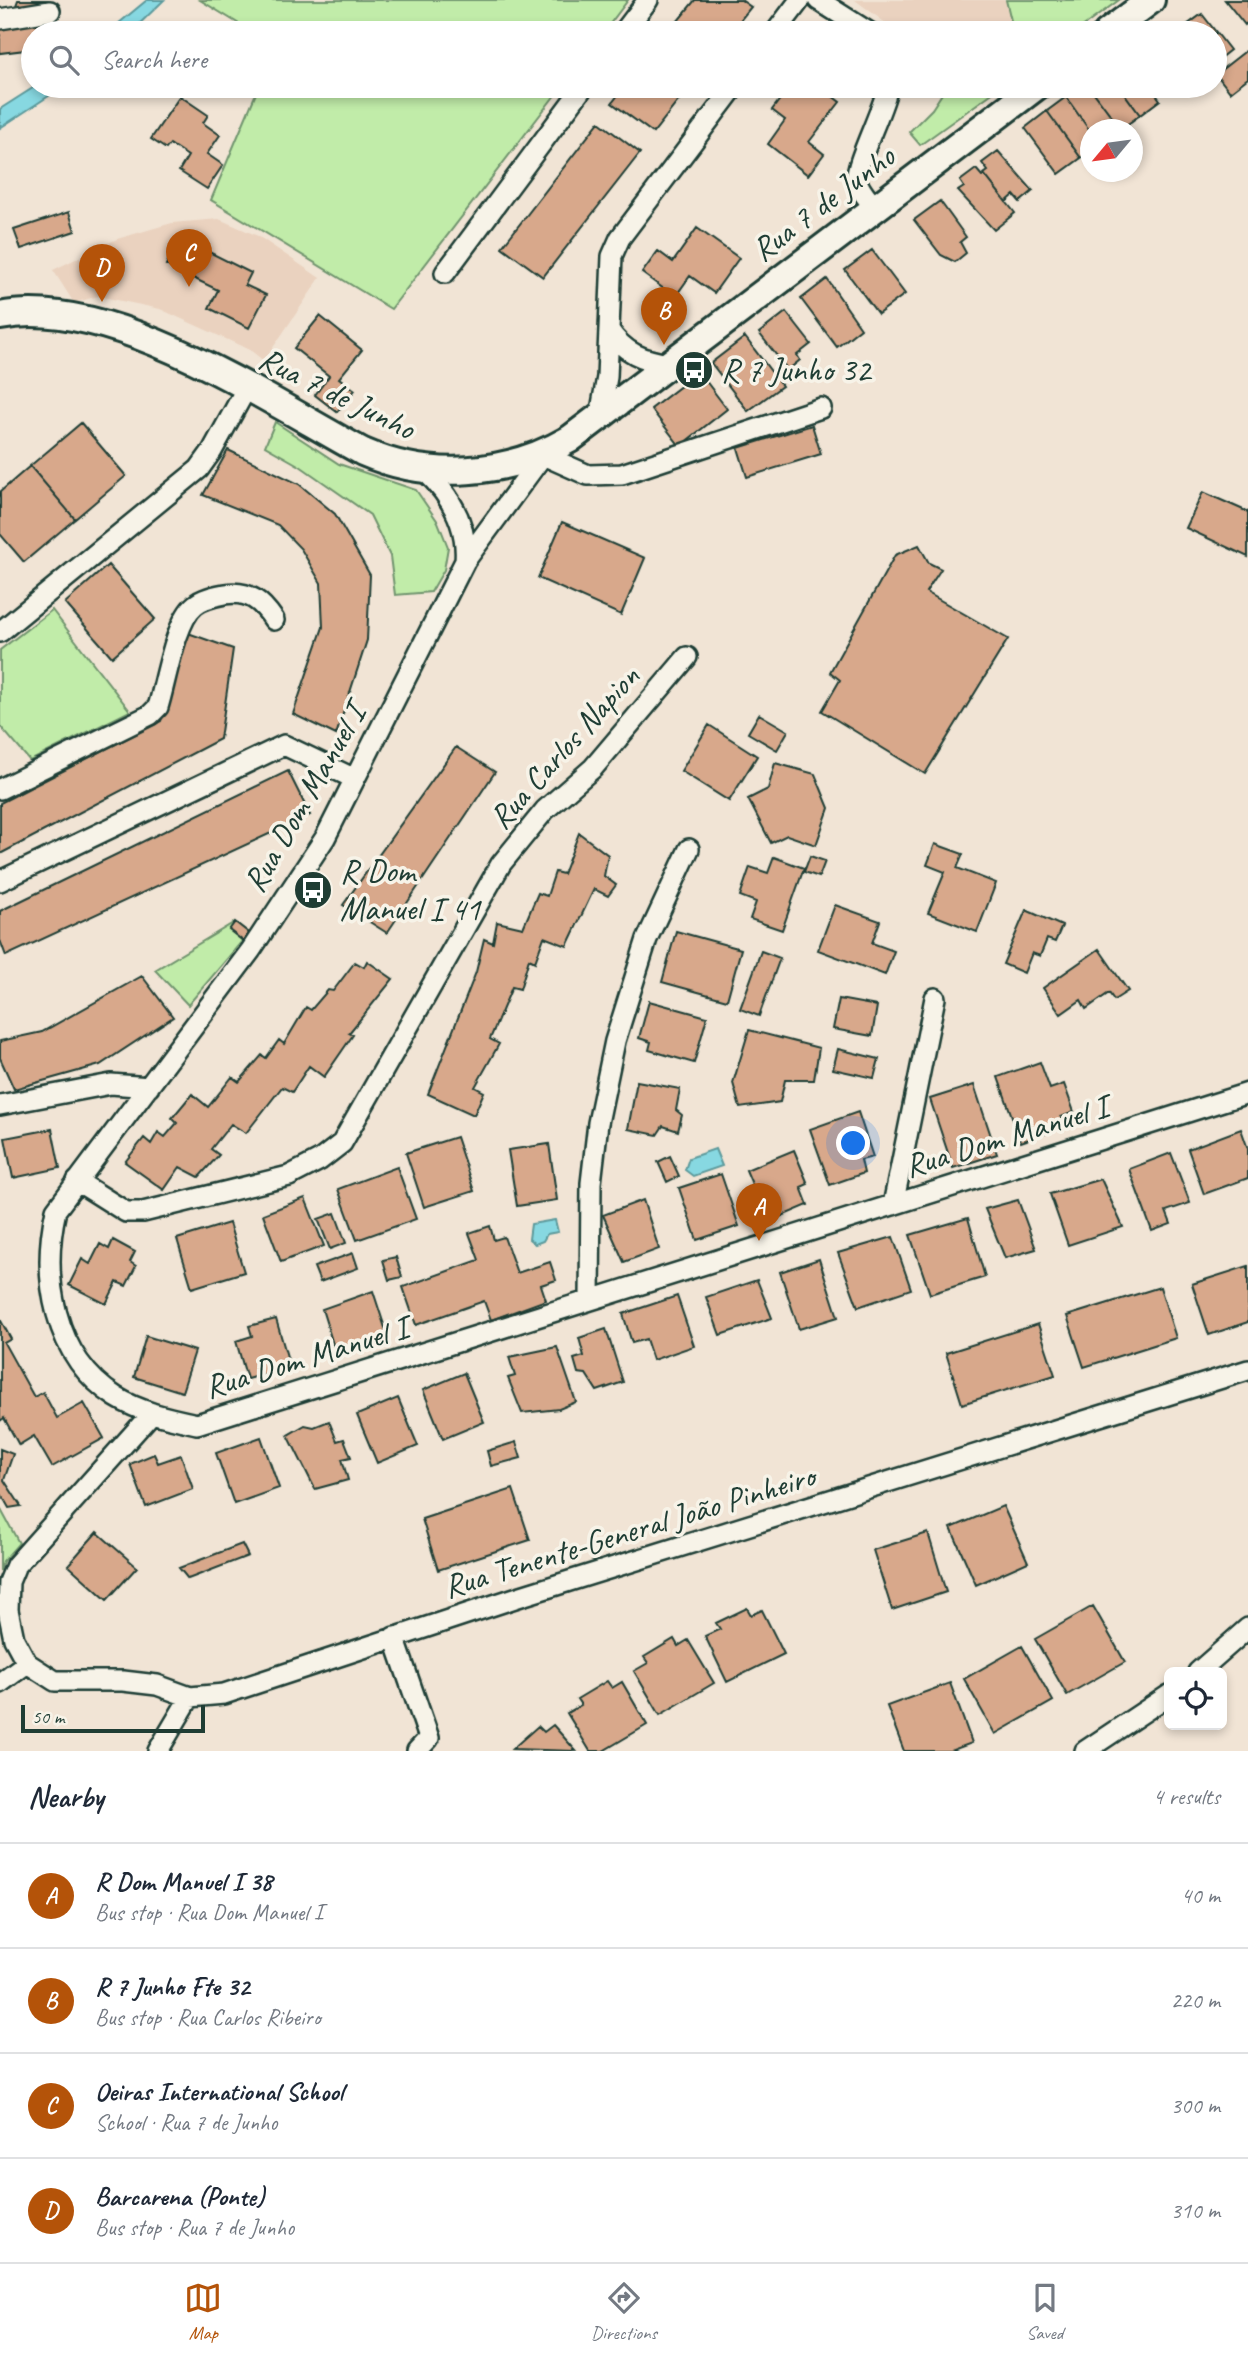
<!DOCTYPE html>
<meta charset="utf-8">
<style>
body{margin:0;font-family:Caveat,sans-serif;background:#f2f2f3;color:#1f2937}
.controls{position:absolute;right:21px;bottom:21px;display:grid;overflow:hidden;border-radius:10px;box-shadow:0 4px 10px #0003}
.controls button{width:63px;height:63px;display:grid;place-items:center;padding:0;border:0;border-bottom:2px solid #e0e1e3;background:#fff;color:#1f2937;font:35px sans-serif}
.compass{position:absolute;left:1080px;top:119px;width:63px;height:63px;border-radius:50%;background:#fff;box-shadow:0 4px 10px #0003;rotate:241deg}
.scale{position:absolute;left:21px;bottom:18px;width:184px;box-sizing:border-box;padding-left:7px;border:4px solid #1f3d34;border-top:0;font-size:19px;line-height:24px;white-space:nowrap;color:#1f3d34;-webkit-text-stroke:5px #f7f3e8;paint-order:stroke}
.you{position:absolute;left:854px;top:1144px;width:24px;height:24px;margin:-18px;border:5px solid #fff;border-radius:50%;background:#1a73e8;box-shadow:0 0 0 10px #1a73e833}
.badge{display:grid;place-items:center;width:46px;height:46px;border-radius:50%;background:#b45309;color:#fff;font-size:23px;font-weight:700}
.pin{position:absolute;translate:-50% -58px;filter:drop-shadow(0 2px 4px #0008)}
.pin::after{content:'';position:absolute;top:37px;width:24px;height:21px;background:inherit;clip-path:polygon(0 0,100% 0,50% 100%)}
.list{margin:0;padding:0;list-style:none}
h2{display:flex;justify-content:space-between;align-items:center;height:91px;margin:0;padding:0 28px;font-size:30px}
h2 small{font-size:23px;font-weight:400;color:#747a83}
.list li{display:grid;grid-template-columns:46px 1fr auto;gap:21px;align-items:center;box-sizing:border-box;height:105px;padding:0 28px;border-top:2px solid #e0e1e3}
.list b{display:block;font-size:26px;white-space:nowrap}
.list p{margin:0;font-size:23px;white-space:nowrap;color:#747a83}
.list em{font-size:23px;font-style:normal;color:#747a83}
.icon{flex:none;width:38px;height:38px;fill:none;stroke:currentColor;stroke-width:2;stroke-linecap:round;stroke-linejoin:round}
.map{position:relative;flex:none;width:1248px;height:1751px;overflow:hidden}
.search{position:absolute;background:#fff;box-shadow:0 4px 10px #0003;left:21px;right:21px;top:21px;height:77px;display:flex;align-items:center;gap:18px;box-sizing:border-box;padding:0 24px;border-radius:38px;color:#747a83;font-size:26px}
.sheet{height:511px;background:#fff}
nav{display:flex;justify-content:space-around;align-items:center;box-sizing:border-box;height:98px;border-top:2px solid #e0e1e3;background:#fff;font-size:19px;color:#747a83}
nav a{display:grid;justify-items:center;gap:4px}
nav .on{color:#b45309}
.map>svg:first-child{display:block}
</style>
<div class="map">
<svg width="1248" height="1751" viewBox="0 0 1248 1751">
<rect width="100%" height="100%" fill="#f1e4d5"/>
<filter id="ink" filterUnits="userSpaceOnUse"><feTurbulence type="fractalNoise" baseFrequency=".0143" numOctaves="2"/><feDisplacementMap in="SourceGraphic" scale="14" xChannelSelector="R" yChannelSelector="G"/><feConvolveMatrix kernelMatrix="1 2 1 2 8 2 1 2 1" color-interpolation-filters="sRGB"/></filter>
<g filter="url(#ink)">
<!-- built -->
<path fill="#ead2bf" d="M855,0H1006L1014,33H899Z
M219,219L258,236L320,278L264,361L250,350L160,309L98,296L74,303L53,270L117,239L172,223Z"/>
<!-- green -->
<path fill="#c1eca9" stroke="#70946e" stroke-width="2" d="M200,0H628L603,33H254Z
M1006,0H1119L1074,33H1014Z
M259,86H562L391,309L211,200Z
M947,86H1002L920,145L909,132L932,109Z
M275,422L339,464L416,490L438,522L448,547L444,570L431,592L395,595L390,556L370,515L300,466L265,446Z
M52,610L130,711L30,761L0,726V650Z
M235,922L249,933L188,1005L155,970Z
M0,1508L19,1543L3,1561L0,1571Z"/>
<!-- water -->
<path fill="#87d8e1" stroke="#5d9a9c" stroke-width="2" d="M147,0H164L130,33H107Z
M36,86H64L0,128V109Z
M715,1149L722,1166L693,1176L685,1170L689,1158Z
M555,1220L558,1232L547,1234L543,1241L535,1244L529,1239L531,1224Z"/>
<!-- building -->
<path fill="#d8a88b" stroke="#1f3d34" stroke-width="2" d="M18,0H48L47,6L14,11Z
M695,0H741L751,7L730,33H668Z
M1225,0H1248V22L1245,25Z
M51,14L49,33H33V49L0,53V23Z
M1202,14L1230,50L1215,62V33H1176Z
M1248,49V78L1230,92L1216,74Z
M625,86H690L653,133L612,103Z
M790,86H819L840,102L809,142L824,154L808,175L768,144L785,120L772,110Z
M1082,86H1089L1121,129L1090,131L1066,97Z
M1089,86H1119L1140,115L1121,129Z
M1119,86H1150L1160,100L1140,115Z
M180,96L208,115L203,123L220,135L207,154L223,165L207,189L179,171L188,156L170,144L166,149L151,139Z
M1066,97L1090,131V151L1081,158L1047,111Z
M1047,111L1081,158L1059,174L1025,128Z
M599,122L640,153L543,277L502,247Z
M998,151L1033,191L1020,202L1014,195L1006,202L984,174L988,171L982,163Z
M976,169L982,176L984,174L1015,213L994,230L958,191L964,187L960,181Z
M940,201L966,237L960,242L966,253L955,262L941,255L914,220Z
M69,212L75,231L21,249L14,230Z
M697,228L739,258L714,293L690,276L675,297L642,273L658,251L673,262Z
M179,237L251,273L245,285L266,295L249,328L209,308L218,290L166,265Z
M872,250L905,294L878,314L845,270Z
M827,279L861,328L837,347L801,299Z
M786,312L811,344L797,355L800,360L788,370L759,333Z
M320,316L362,350L339,378L355,390L337,412L315,395L329,376L294,348Z
M745,337L782,386L748,411L711,363Z
M699,372L727,409L680,446L651,409Z
M81,423L126,476L75,519L30,466Z
M812,425L821,454L747,477L738,448Z
M228,450L299,484L335,514L370,575L367,640L336,735L293,714L323,627L321,583L301,549L278,525L203,495Z
M30,466L75,519L24,562L0,534V492Z
M1203,492L1248,512V557L1186,528Z
M562,522L645,558L621,615L538,578Z
M919,545L929,563L941,569L926,592L1008,639L925,774L822,711L840,680L830,672L895,555Z
M108,565L155,619L112,657L65,603Z
M188,633L233,649L220,739L0,854V803L161,721Z
M759,714L788,731L777,750L748,733Z
M709,725L757,756L729,801L681,771Z
M456,747L495,772L387,933L343,905Z
M775,763L815,774L829,808L816,845L787,835L771,843L748,799L768,789Z
M288,771L310,815L6,956L0,940V911Z
M579,833L608,855L604,876L616,885L608,896L594,889L567,946L544,937L535,962L529,959L520,989L512,987L490,1039L499,1044L475,1087L484,1092L474,1115L428,1094L476,972L484,939L493,943L497,922L523,928L538,893L547,896L555,872L563,874Z
M935,844L963,854L957,868L996,883L977,932L928,913L945,872L927,865Z
M810,856L825,861L819,877L804,872Z
M774,857L804,868L782,930L750,919L756,902L740,896L750,867L768,873Z
M835,905L880,921L872,943L894,951L885,975L818,950Z
M1026,910L1062,926L1055,942L1047,939L1040,956L1032,953L1024,973L1003,964Z
M235,922L249,933L243,941L229,930Z
M676,931L741,949L727,1000L662,982Z
M1099,949L1128,991L1114,1000L1109,993L1086,1009L1081,1000L1061,1014L1043,988Z
M761,951L780,958L759,1016L740,1009Z
M367,961L393,979L349,1033L353,1035L324,1077L309,1066L292,1092L282,1087L246,1133L231,1124L211,1149L219,1155L199,1177L180,1167L164,1190L125,1162L144,1138L151,1144L158,1132L165,1137L177,1123L172,1118L192,1094L208,1107L232,1077L239,1082L262,1055L266,1058L279,1040L284,1044L306,1007L311,1010L328,990L333,991L355,962L364,967Z
M142,976L173,1017L100,1065L14,1089L0,1058V1041L42,1032Z
M839,999L877,1006L872,1036L833,1029Z
M649,1001L707,1017L694,1063L649,1050L651,1042L639,1038Z
M749,1030L819,1048L814,1080H785L780,1102L740,1108L733,1083Z
M838,1049L879,1059L874,1078L833,1069Z
M1040,1062L1050,1089L1064,1084L1074,1112L1061,1117L1064,1127L1021,1142L998,1077Z
M637,1081L680,1089L676,1110L682,1115L678,1131L663,1126L657,1135L628,1129Z
M974,1085L997,1154L953,1168L930,1099Z
M858,1112L873,1157L861,1160L864,1173L830,1185L810,1129Z
M52,1129L60,1168L13,1178L5,1138Z
M1241,1129L1248,1149V1178L1204,1194L1188,1149Z
M456,1137L474,1191L424,1207L406,1153Z
M549,1144L557,1200L517,1206L508,1150Z
M794,1150L808,1184L801,1187L808,1205L768,1222L746,1170Z
M1171,1153L1190,1203L1166,1211L1171,1224L1152,1231L1129,1169Z
M670,1156L679,1176L667,1182L658,1162Z
M397,1167L416,1219L357,1240L338,1189Z
M721,1174L739,1226L697,1240L679,1188Z
M1101,1179L1123,1227L1068,1245L1050,1194Z
M305,1198L324,1246L281,1262L263,1214Z
M643,1200L659,1249L624,1262L603,1215Z
M1018,1200L1036,1249L1005,1258L985,1209Z
M335,1213L346,1243L330,1249L318,1219Z
M968,1218L985,1277L930,1294L910,1235Z
M229,1223L244,1272L192,1288L177,1239Z
M490,1226L494,1240L504,1237L517,1273L550,1262L556,1280L541,1285L546,1300L491,1320L484,1301L416,1325L403,1287L479,1260L469,1233Z
M893,1237L911,1289L858,1307L838,1253Z
M113,1240L135,1252L130,1262L136,1266L126,1286L117,1282L106,1304L69,1285L82,1259L90,1264L100,1244L109,1249Z
M353,1253L358,1268L320,1282L314,1267Z
M396,1257L402,1277L389,1280L383,1260Z
M819,1259L838,1317L799,1329L780,1272Z
M1248,1266V1322L1209,1335L1192,1284Z
M757,1280L772,1318L720,1335L706,1297Z
M1160,1287L1176,1338L1084,1367L1067,1316Z
M373,1291L388,1337L336,1354L322,1309Z
M677,1296L694,1346L653,1360L646,1339L632,1343L623,1314Z
M0,1319L11,1339L4,1343L34,1397L43,1392L57,1418L84,1403L104,1438L52,1467L34,1436L19,1445L4,1418L0,1421Z
M276,1319L290,1367L247,1379L236,1341L252,1336L249,1326Z
M1038,1324L1055,1375L962,1404L946,1353Z
M606,1329L623,1382L597,1391L586,1374L578,1373L574,1359L584,1356L579,1338Z
M146,1336L195,1351L182,1392L134,1377Z
M557,1347L576,1402L559,1409L522,1413L508,1378L515,1376L509,1357Z
M464,1373L484,1422L443,1439L423,1390Z
M398,1398L418,1446L377,1463L357,1415Z
M329,1421L337,1441L344,1439L351,1457L342,1459L348,1480L315,1489L288,1435L305,1425L314,1427Z
M261,1437L279,1488L234,1504L216,1453Z
M516,1442L521,1458L491,1466L487,1451Z
M0,1449L13,1454L4,1480L21,1506L9,1508L0,1492Z
M154,1454L158,1463L181,1455L193,1489L146,1507L130,1464Z
M513,1489L530,1540L438,1570L422,1519Z
M1003,1506L1028,1562L976,1585L951,1528Z
M97,1532L137,1567L107,1600L68,1565Z
M928,1533L946,1592L892,1610L873,1550Z
M242,1544L248,1556L188,1579L179,1568Z
M1093,1606L1125,1662L1067,1695L1035,1639Z
M747,1608L751,1615L762,1610L784,1654L727,1682L705,1636L720,1629L716,1623Z
M674,1639L678,1646L688,1640L714,1683L660,1715L634,1671L648,1663L644,1657Z
M1022,1646L1053,1701L995,1734L964,1679Z
M607,1681L612,1688L622,1682L647,1725L603,1751H590L567,1713L581,1705L577,1699Z
M950,1683L972,1743L950,1751H904L887,1706Z
M553,1725L576,1751L512,1749L538,1726L544,1732Z"/>
<g fill="none" stroke-linecap="round" stroke-linejoin="round">
<defs>
<path id="street" d="M818,0L870,33
M0,19L50,11
M623,33L648,0
M775,33L800,0
M875,208C869,200 859,190 857,180C854,166 884,109 888,86
M445,273L584,86
M609,330C624,353 643,360 669,364
M821,408L622,474L588,475L543,455L465,561L325,838L251,950L56,1210C41,1276 53,1357 116,1397C140,1412 169,1418 197,1424L1248,1093
M600,416L607,377L612,256L620,238L735,86
M425,471C450,495 468,525 465,561
M0,632L199,469L212,451L246,389
M0,789L150,715L158,707C166,682 175,621 195,605C203,598 215,596 225,594C249,590 262,602 274,620
M0,881L284,745L355,779
M0,1105L111,1084L149,1087
M77,1181L126,1212H143L289,1176L320,1160L342,1143L501,864L545,810L593,768L687,657
M893,1205L935,998
M590,1300L591,1183L598,1123L615,1041L647,939L689,849
M152,1413L16,1565L9,1582L8,1610L14,1639L27,1663L55,1681H123L157,1685L190,1697L224,1694L518,1597L1248,1370
M394,1637L429,1738L417,1751
M1198,1672L1248,1628
M0,1683L27,1663
M158,1751L190,1697
M1085,1751L1169,1695"/>
<path id="secondary" d="M1107,33L1151,0
M0,316C111,294 267,400 363,452C430,481 507,476 570,439L1037,86"/>
</defs>
<!-- street casing -->
<use href="#street" stroke="#1f3d34" stroke-width="24"/>
<!-- secondary casing -->
<use href="#secondary" stroke="#1f3d34" stroke-width="32"/>
<!-- street -->
<use href="#street" stroke="#f7f3e8" stroke-width="19"/>
<!-- secondary -->
<use href="#secondary" stroke="#f7f3e8" stroke-width="26"/>
</g>
</g>
<!-- icons -->
<defs>
<symbol id="bus-disc" viewBox="-11 -11 22 22"><circle r="9.5" fill="#1f3d34" stroke="#f7f3e8"/><path d="M-5-6H5V4H4V6H2V4H-2V6H-4V4H-5ZM-3.5-4V0h7V-4ZM-3.5 1.2v1.5H-2V1.2ZM2 1.2v1.5H3.5V1.2Z" fill="#fff"/></symbol>
</defs>
<g fill-rule="evenodd">
<use href="#bus-disc" x="672" y="348" width="44" height="44"/>
<use href="#bus-disc" x="291" y="868" width="44" height="44"/>
</g>
<g text-anchor="middle" dominant-baseline="central" stroke-width="7" stroke-linejoin="round" paint-order="stroke">
<!-- street labels -->
<g font-size="33" fill="#1f3d34" stroke="#f7f3e8">
<text transform="translate(823 203) rotate(-37)">Rua 7 de Junho</text>
<text transform="translate(337 393) rotate(26)">Rua 7 de Junho</text>
<text transform="translate(564 747) rotate(-48)">Rua Carlos Napion</text>
<text transform="translate(304 798) rotate(-60)">Rua Dom Manuel I</text>
<text transform="translate(1006 1136) rotate(-17)">Rua Dom Manuel I</text>
<text transform="translate(306 1357) rotate(-17)">Rua Dom Manuel I</text>
<text transform="translate(629 1531) rotate(-17)">Rua Tenente-General João Pinheiro</text>
</g>
<!-- poi labels -->
<g font-size="33" fill="#1f3d34" stroke="#f7f3e8" text-anchor="start">
<text x="721" y="370">R 7 Junho 32</text>
<text x="340" y="871">R Dom<tspan x="340" dy="38">Manuel I 41</tspan></text>
</g>
</g>
</svg>
<div class="controls">
<button><svg class="icon" aria-label="locate" viewBox="0 0 24 24"><circle cx="12" cy="12" r="6"/><path d="M12 2v4M12 18v4M2 12h4M18 12h4"/></svg></button>
</div>
<svg class="compass" viewBox="-18 -18 36 36"><path d="M0-13l5 13h-10z" fill="#e53935"/><path d="M0 13l5-13h-10z" fill="#747a83"/></svg>
<div class="scale">50 m</div>
<div class="you"></div>
<div class="pin badge" style="left:759px;top:1241px">A</div>
<div class="pin badge" style="left:664px;top:345px">B</div>
<div class="pin badge" style="left:189px;top:287px">C</div>
<div class="pin badge" style="left:102px;top:302px">D</div>
<div class="search"><svg class="icon" aria-label="search" viewBox="0 0 24 24"><circle cx="10" cy="10" r="6"/><path d="M15 15l6 6"/></svg>Search here</div>
</div>
<section class="sheet">
<h2>Nearby<small>4 results</small></h2>
<ul class="list">
<li><span class="badge">A</span><div><b>R Dom Manuel I 38</b><p>Bus stop · Rua Dom Manuel I</p></div><em>40 m</em></li>
<li><span class="badge">B</span><div><b>R 7 Junho Fte 32</b><p>Bus stop · Rua Carlos Ribeiro</p></div><em>220 m</em></li>
<li><span class="badge">C</span><div><b>Oeiras International School</b><p>School · Rua 7 de Junho</p></div><em>300 m</em></li>
<li><span class="badge">D</span><div><b>Barcarena (Ponte)</b><p>Bus stop · Rua 7 de Junho</p></div><em>310 m</em></li>
</ul>
</section>
<nav>
<a class="on"><svg class="icon" aria-label="map" viewBox="0 0 24 24"><path d="M3 6l6-2 6 2 6-2v14l-6 2-6-2-6 2zM9 4v14M15 6v14"/></svg>Map</a>
<a><svg class="icon" aria-label="directions" viewBox="0 0 24 24"><path d="M12 3l9 9-9 9-9-9zM9 14v-3h6M13 9l2 2-2 2"/></svg>Directions</a>
<a><svg class="icon" aria-label="saved" viewBox="0 0 24 24"><path d="M7 4h10v16l-5-4-5 4z"/></svg>Saved</a>
</nav>
